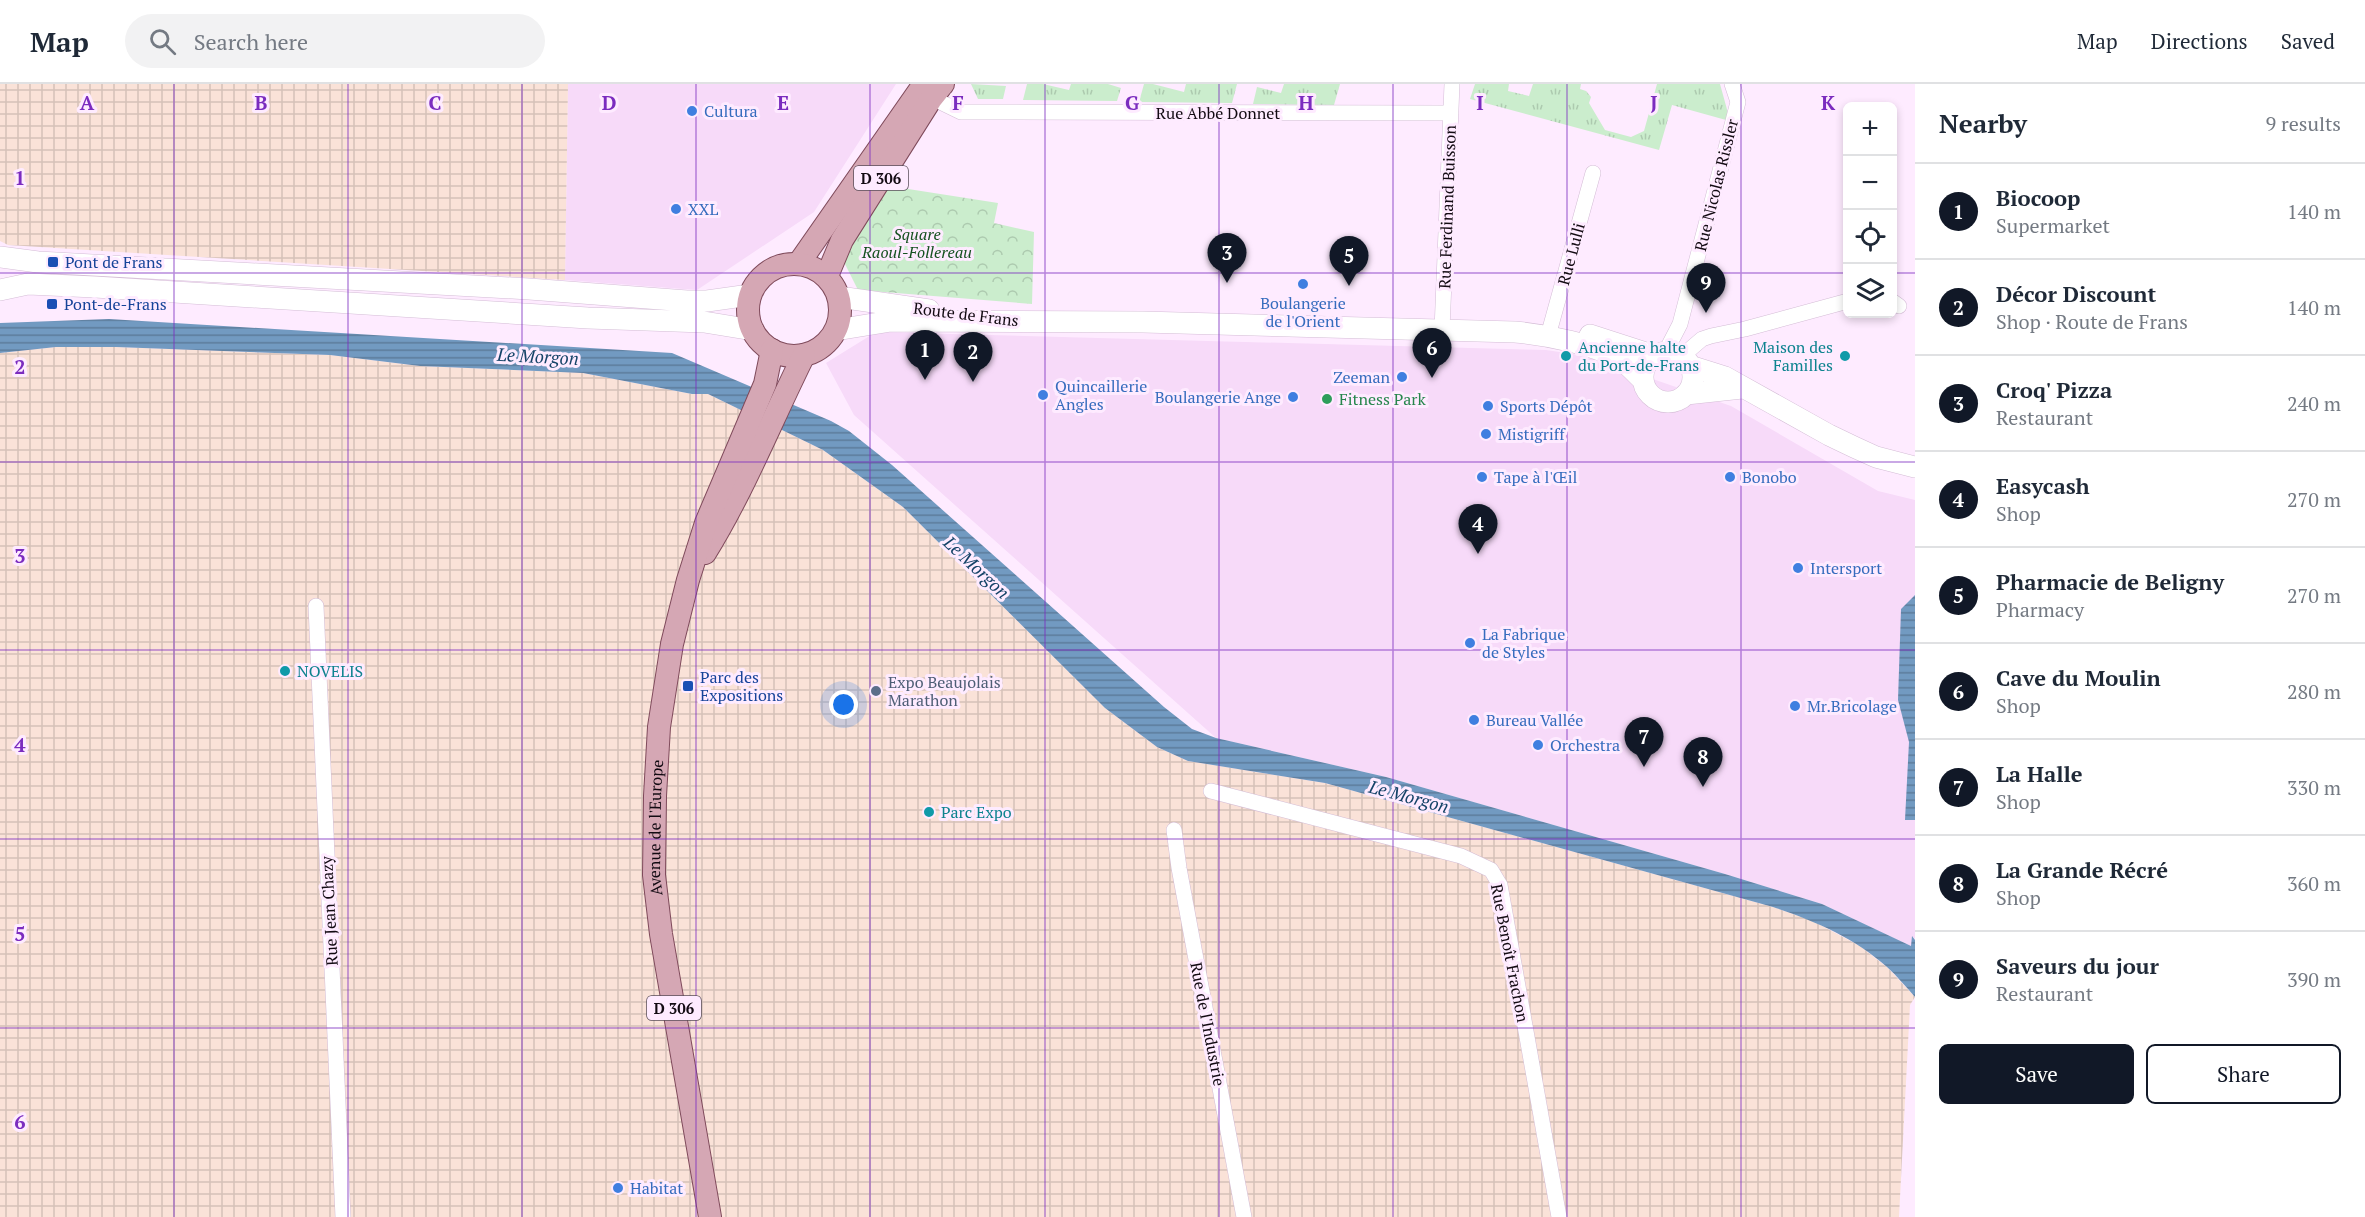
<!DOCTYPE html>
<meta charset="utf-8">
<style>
body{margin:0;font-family:"PT Serif",serif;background:#f2f2f3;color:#1f2937}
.controls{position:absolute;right:18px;top:18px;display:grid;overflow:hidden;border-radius:9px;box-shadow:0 3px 9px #0003}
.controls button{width:54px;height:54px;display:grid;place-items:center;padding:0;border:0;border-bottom:2px solid #e0e1e3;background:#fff;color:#1f2937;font:30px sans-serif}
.you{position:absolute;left:844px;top:621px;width:21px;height:21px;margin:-15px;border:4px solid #fff;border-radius:50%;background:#1a73e8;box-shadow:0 0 0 9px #1a73e833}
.badge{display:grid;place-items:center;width:39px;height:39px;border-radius:50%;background:#111827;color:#fff;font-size:20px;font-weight:700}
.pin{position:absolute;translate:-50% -50px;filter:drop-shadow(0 2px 3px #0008)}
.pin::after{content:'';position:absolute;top:32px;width:21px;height:18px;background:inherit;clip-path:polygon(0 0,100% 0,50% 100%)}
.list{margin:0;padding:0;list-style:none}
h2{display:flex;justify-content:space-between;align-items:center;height:78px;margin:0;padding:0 24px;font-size:26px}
h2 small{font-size:20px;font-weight:400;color:#747a83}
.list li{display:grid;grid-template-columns:39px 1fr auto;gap:18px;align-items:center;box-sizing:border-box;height:96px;padding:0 24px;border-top:2px solid #e0e1e3}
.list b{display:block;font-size:22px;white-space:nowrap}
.list p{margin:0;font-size:20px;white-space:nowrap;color:#747a83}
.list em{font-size:20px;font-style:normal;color:#747a83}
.actions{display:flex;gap:12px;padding:18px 24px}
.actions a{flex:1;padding:14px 0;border:2px solid #111827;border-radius:9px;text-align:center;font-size:21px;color:#111827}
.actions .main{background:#111827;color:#fff}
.icon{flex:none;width:33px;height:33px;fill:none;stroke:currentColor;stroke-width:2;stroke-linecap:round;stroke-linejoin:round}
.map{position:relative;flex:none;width:1915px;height:1133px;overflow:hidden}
header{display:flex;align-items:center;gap:36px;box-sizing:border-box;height:84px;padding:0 30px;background:#fff;border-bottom:2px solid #e0e1e3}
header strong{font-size:28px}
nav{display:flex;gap:33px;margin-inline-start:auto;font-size:21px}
.search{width:420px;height:54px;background:#f2f2f3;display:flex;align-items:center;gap:15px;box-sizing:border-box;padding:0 21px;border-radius:33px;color:#747a83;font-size:22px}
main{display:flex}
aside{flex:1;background:#fff}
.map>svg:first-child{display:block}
</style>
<header>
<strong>Map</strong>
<div class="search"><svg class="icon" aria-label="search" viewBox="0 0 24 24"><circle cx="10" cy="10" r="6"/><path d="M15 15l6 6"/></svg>Search here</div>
<nav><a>Map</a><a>Directions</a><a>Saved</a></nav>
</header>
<main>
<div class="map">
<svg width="1915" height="1133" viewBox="0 0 1915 1133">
<defs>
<pattern id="industrial-grid" width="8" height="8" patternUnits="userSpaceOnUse" patternTransform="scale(1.5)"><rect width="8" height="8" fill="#fae2d8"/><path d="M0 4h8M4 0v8" fill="none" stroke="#d5c1b8"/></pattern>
<pattern id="grass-tufts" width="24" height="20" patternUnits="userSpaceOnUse" patternTransform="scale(1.5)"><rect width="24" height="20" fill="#cbedcd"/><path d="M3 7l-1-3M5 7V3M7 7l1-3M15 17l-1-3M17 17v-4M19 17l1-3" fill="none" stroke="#adcaaf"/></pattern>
<pattern id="park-crowns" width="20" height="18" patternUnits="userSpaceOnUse" patternTransform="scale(1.5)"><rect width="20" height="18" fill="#cbedcd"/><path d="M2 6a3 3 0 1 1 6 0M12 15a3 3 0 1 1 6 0" fill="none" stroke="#adcaaf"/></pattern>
<pattern id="water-rules" width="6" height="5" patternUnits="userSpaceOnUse" patternTransform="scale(1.5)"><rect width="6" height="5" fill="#729ac1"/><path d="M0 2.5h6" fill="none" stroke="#5c7c9b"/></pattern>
</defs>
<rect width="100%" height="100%" fill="#feebff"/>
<!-- built -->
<path fill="#f7daf9" d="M568,0H896L814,128L697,206L565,196Z
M876,248L1546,266L1586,272L1731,322L1878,407L1915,416V855L1913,853L1912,863L1822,820L1725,790L1386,693L1216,654L854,331L826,279Z"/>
<!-- industrial -->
<path fill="url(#industrial-grid)" d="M0,0H568L565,196L8,161L0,157Z
M56,263H116L330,271L420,282L583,289L692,310H708L823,366L903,423L1105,624L1157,663L1188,677L1325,699L1773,823L1813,837L1860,862L1888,884L1915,913L1910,921L1899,1133H0V269Z"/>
<!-- grass -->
<path fill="url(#grass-tufts)" d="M971,0L1006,2L1003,15H978Z
M1027,0H1043L1069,6L1071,0H1108L1121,4L1117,17L1023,16Z
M1144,0H1153L1184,8L1186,0H1237L1232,19L1139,18Z
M1284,0H1340L1334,21L1253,20L1257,3L1281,9Z
M1475,0H1509L1508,7L1529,12L1533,0H1581L1580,5L1586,7L1591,13L1589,19L1605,46L1631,53L1644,47L1657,0H1720L1728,29L1726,36L1672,21L1659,66L1470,15Z"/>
<!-- park -->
<path fill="url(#park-crowns)" d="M889,102L998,119L994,139L1034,148L1032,220L858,206L843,176Z"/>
<!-- water -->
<path fill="url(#water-rules)" d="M109,235L672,269L831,337L849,347L892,381L1164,623L1192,645L1216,654L1386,693L1725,790L1822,820L1911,862L1912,852L1915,856V913C1906,903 1897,892 1887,883C1855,854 1813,836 1773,823L1325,699L1188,677L1157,663L1105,624L903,423L823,366L708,310H692L583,289L420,282L330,271L116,263H56L0,269V239Z
M1915,511V736H1905L1909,658L1898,616L1901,525Z"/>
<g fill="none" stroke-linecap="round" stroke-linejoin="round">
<defs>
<path id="street" d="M924,10L961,28L1451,29
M1892,217L1899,222
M1442,246L1452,0
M1548,252L1593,89
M1665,269L1680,240L1738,18L1732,0
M1681,273L1702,255L1711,252L1745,245L1848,217
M316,522L343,1133
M1211,707L1461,772L1491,786L1500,801L1559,1133
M1174,746L1179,784L1244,1133"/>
<path id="secondary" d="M0,173L38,178L529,205L687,217H707L750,211
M0,206L28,200L95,203L588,234L704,238L753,246
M839,213L929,226
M836,246L891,237L1143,238L1515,248C1547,251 1594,260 1621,276C1629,281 1636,290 1643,296
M1590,251L1655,272
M1643 293a25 25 0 1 1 50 0a25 25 0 1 1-50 0Z
M1690,282L1725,293L1829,351L1854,363L1876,373L1915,383
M1686,310L1742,304"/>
<g id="primary">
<path d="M799,179L924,0"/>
<circle cx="794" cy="226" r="46"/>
<path d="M827,192L842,156L931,15L943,0"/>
<path d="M705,469C744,406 771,337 804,271"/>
<path id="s1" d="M710,1133L661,850L654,791L655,712L659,643L672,560L688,496L706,439L765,300L772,266"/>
</g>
</defs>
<!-- street casing -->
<use href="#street" stroke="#d4bdd6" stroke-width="16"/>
<!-- secondary casing -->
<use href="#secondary" stroke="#d4bdd6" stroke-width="22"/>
<!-- primary casing -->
<use href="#primary" stroke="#7f4a5b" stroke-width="24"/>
<!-- street -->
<use href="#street" stroke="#fff" stroke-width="15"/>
<!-- secondary -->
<use href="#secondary" stroke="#fff" stroke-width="21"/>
<!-- primary -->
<use href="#primary" stroke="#d5a7b4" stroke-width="22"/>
</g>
<!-- grid -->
<path fill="none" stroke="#7b2cbf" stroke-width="1.5" stroke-opacity="0.55" d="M174,0V1133M348,0V1133M522,0V1133M696,0V1133M870,0V1133M1045,0V1133M1219,0V1133M1393,0V1133M1567,0V1133M1741,0V1133M0,189H1848M1892,189H1915M0,378H1915M0,566H1915M0,755H1915M0,944H1915"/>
<!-- markers -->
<g fill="#3f7fe0" stroke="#feebff" stroke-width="2">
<circle cx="692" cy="27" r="6"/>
<circle cx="676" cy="125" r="6"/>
<circle cx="1303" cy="200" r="6"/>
<circle cx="1402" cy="293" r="6"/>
<circle cx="1043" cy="311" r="6"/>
<circle cx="1293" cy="313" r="6"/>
<circle cx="1488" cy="322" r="6"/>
<circle cx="1486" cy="350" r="6"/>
<circle cx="1482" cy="393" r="6"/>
<circle cx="1730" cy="393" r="6"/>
<circle cx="1798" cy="484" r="6"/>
<circle cx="1470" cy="559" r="6"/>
<circle cx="1795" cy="622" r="6"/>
<circle cx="1474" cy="636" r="6"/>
<circle cx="1538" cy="661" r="6"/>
<circle cx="618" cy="1104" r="6"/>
</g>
<g fill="#1a4fb4" stroke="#feebff" stroke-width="2">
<rect x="47" y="172" width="12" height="12" rx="3"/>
<rect x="46" y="214" width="12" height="12" rx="3"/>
<rect x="682" y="596" width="12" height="12" rx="3"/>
</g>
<g fill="#0f9aa8" stroke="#feebff" stroke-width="2">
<circle cx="1566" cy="272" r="6"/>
<circle cx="1845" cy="272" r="6"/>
<circle cx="285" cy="587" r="6"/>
<circle cx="929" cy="728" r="6"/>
</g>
<circle fill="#2e9e5b" stroke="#feebff" stroke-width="2" cx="1327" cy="315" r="6"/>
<circle fill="#5c6f8a" stroke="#feebff" stroke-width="2" cx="876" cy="607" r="6"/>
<g text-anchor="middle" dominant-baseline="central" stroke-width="6" stroke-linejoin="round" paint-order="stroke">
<!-- shield labels -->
<g fill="#feebff" stroke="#594e59" stroke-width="1.5">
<rect x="854" y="82" width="54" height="24" rx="4.5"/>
<rect x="647" y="912" width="54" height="24" rx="4.5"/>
</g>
<g font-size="15" font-weight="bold" fill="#120a12">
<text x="881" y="94">D 306</text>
<text x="674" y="924">D 306</text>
</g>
<!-- shop labels -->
<g font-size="16" fill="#366cbe" stroke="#feebff" text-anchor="start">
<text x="704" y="27">Cultura</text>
<text x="688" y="125">XXL</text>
<text x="1303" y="219" text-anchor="middle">Boulangerie<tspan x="1303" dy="18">de l'Orient</tspan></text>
<text x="1390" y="293" text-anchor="end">Zeeman</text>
<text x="1055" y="302">Quincaillerie<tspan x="1055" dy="18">Angles</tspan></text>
<text x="1281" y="313" text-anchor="end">Boulangerie Ange</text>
<text x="1500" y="322">Sports Dépôt</text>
<text x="1498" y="350">Mistigriff</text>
<text x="1494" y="393">Tape à l'Œil</text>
<text x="1742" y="393">Bonobo</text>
<text x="1810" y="484">Intersport</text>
<text x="1482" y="550">La Fabrique<tspan x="1482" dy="18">de Styles</tspan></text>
<text x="1807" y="622">Mr.Bricolage</text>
<text x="1486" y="636">Bureau Vallée</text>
<text x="1550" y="661">Orchestra</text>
<text x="630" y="1104">Habitat</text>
</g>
<!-- street labels -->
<g font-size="16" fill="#120a12" stroke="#feebff">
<text x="1218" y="29">Rue Abbé Donnet</text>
<text transform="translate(1716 101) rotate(-76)">Rue Nicolas Rissler</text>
<text transform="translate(1447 123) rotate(-88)">Rue Ferdinand Buisson</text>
<text transform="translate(1571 170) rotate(-75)">Rue Lulli</text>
<text transform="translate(966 230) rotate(7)">Route de Frans</text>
<text stroke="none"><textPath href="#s1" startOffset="394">Avenue de l'Europe</textPath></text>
<text transform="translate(329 827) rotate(-93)">Rue Jean Chazy</text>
<text transform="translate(1510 869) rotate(79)">Rue Benoît Frachon</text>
<text transform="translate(1208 940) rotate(79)">Rue de l'Industrie</text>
</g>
<!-- park labels -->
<g font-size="16" font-style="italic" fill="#14511f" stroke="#feebff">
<text x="917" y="150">Square<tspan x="917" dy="18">Raoul-Follereau</tspan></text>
</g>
<!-- transit labels -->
<g font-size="16" fill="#164399" stroke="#feebff" text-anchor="start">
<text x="65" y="178">Pont de Frans</text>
<text x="64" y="220">Pont-de-Frans</text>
<text x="700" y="593">Parc des<tspan x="700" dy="18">Expositions</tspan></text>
</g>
<!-- culture labels -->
<g font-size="16" fill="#0d838f" stroke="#feebff" text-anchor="start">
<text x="1578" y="263">Ancienne halte<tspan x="1578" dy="18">du Port-de-Frans</tspan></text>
<text x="1833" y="263" text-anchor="end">Maison des<tspan x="1833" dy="18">Familles</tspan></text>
<text x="297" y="587">NOVELIS</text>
<text x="941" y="728">Parc Expo</text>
</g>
<!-- leisure labels -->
<g font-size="16" fill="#27864d" stroke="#feebff" text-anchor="start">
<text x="1339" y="315">Fitness Park</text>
</g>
<!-- service labels -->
<g font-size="16" fill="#4e5e75" stroke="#feebff" text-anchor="start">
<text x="888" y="598">Expo Beaujolais<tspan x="888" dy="18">Marathon</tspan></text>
</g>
<!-- water labels -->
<g font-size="18" font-style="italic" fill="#154368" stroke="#feebff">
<text transform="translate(538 272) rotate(3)">Le Morgon</text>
<text transform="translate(977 483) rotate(43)">Le Morgon</text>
<text transform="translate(1409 712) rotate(15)">Le Morgon</text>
</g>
</g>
<g font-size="20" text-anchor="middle" font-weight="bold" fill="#7b2cbf" stroke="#feebff" stroke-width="6" stroke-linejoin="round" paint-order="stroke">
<text x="87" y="26">A</text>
<text x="261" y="26">B</text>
<text x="435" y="26">C</text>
<text x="609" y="26">D</text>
<text x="783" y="26">E</text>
<text x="958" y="26">F</text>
<text x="1132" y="26">G</text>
<text x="1306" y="26">H</text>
<text x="1480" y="26">I</text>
<text x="1654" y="26">J</text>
<text x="1828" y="26">K</text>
<text x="20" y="101">1</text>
<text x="20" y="290">2</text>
<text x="20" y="479">3</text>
<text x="20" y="668">4</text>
<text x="20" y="857">5</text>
<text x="20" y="1045">6</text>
</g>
</svg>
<div class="controls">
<button>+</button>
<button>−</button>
<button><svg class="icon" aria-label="locate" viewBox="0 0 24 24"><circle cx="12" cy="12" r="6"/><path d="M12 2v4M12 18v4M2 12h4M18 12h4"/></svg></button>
<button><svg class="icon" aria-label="layers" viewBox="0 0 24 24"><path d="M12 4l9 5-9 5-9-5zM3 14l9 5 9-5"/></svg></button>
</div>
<div class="you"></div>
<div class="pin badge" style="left:925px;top:296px">1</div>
<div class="pin badge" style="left:973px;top:298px">2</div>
<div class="pin badge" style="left:1227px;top:199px">3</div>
<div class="pin badge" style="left:1478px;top:470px">4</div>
<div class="pin badge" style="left:1349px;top:202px">5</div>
<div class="pin badge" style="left:1432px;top:294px">6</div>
<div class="pin badge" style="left:1644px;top:683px">7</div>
<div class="pin badge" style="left:1703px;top:703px">8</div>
<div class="pin badge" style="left:1706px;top:229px">9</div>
</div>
<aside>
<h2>Nearby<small>9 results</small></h2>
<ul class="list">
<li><span class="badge">1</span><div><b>Biocoop</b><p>Supermarket</p></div><em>140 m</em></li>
<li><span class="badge">2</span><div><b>Décor Discount</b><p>Shop · Route de Frans</p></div><em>140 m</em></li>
<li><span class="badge">3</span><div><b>Croq' Pizza</b><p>Restaurant</p></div><em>240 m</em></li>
<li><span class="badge">4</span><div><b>Easycash</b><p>Shop</p></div><em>270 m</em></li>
<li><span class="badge">5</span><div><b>Pharmacie de Beligny</b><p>Pharmacy</p></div><em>270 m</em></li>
<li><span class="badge">6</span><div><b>Cave du Moulin</b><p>Shop</p></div><em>280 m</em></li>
<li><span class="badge">7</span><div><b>La Halle</b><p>Shop</p></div><em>330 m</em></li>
<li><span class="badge">8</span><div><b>La Grande Récré</b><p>Shop</p></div><em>360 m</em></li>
<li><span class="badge">9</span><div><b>Saveurs du jour</b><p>Restaurant</p></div><em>390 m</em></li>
</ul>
<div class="actions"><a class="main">Save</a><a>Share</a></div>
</aside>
</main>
